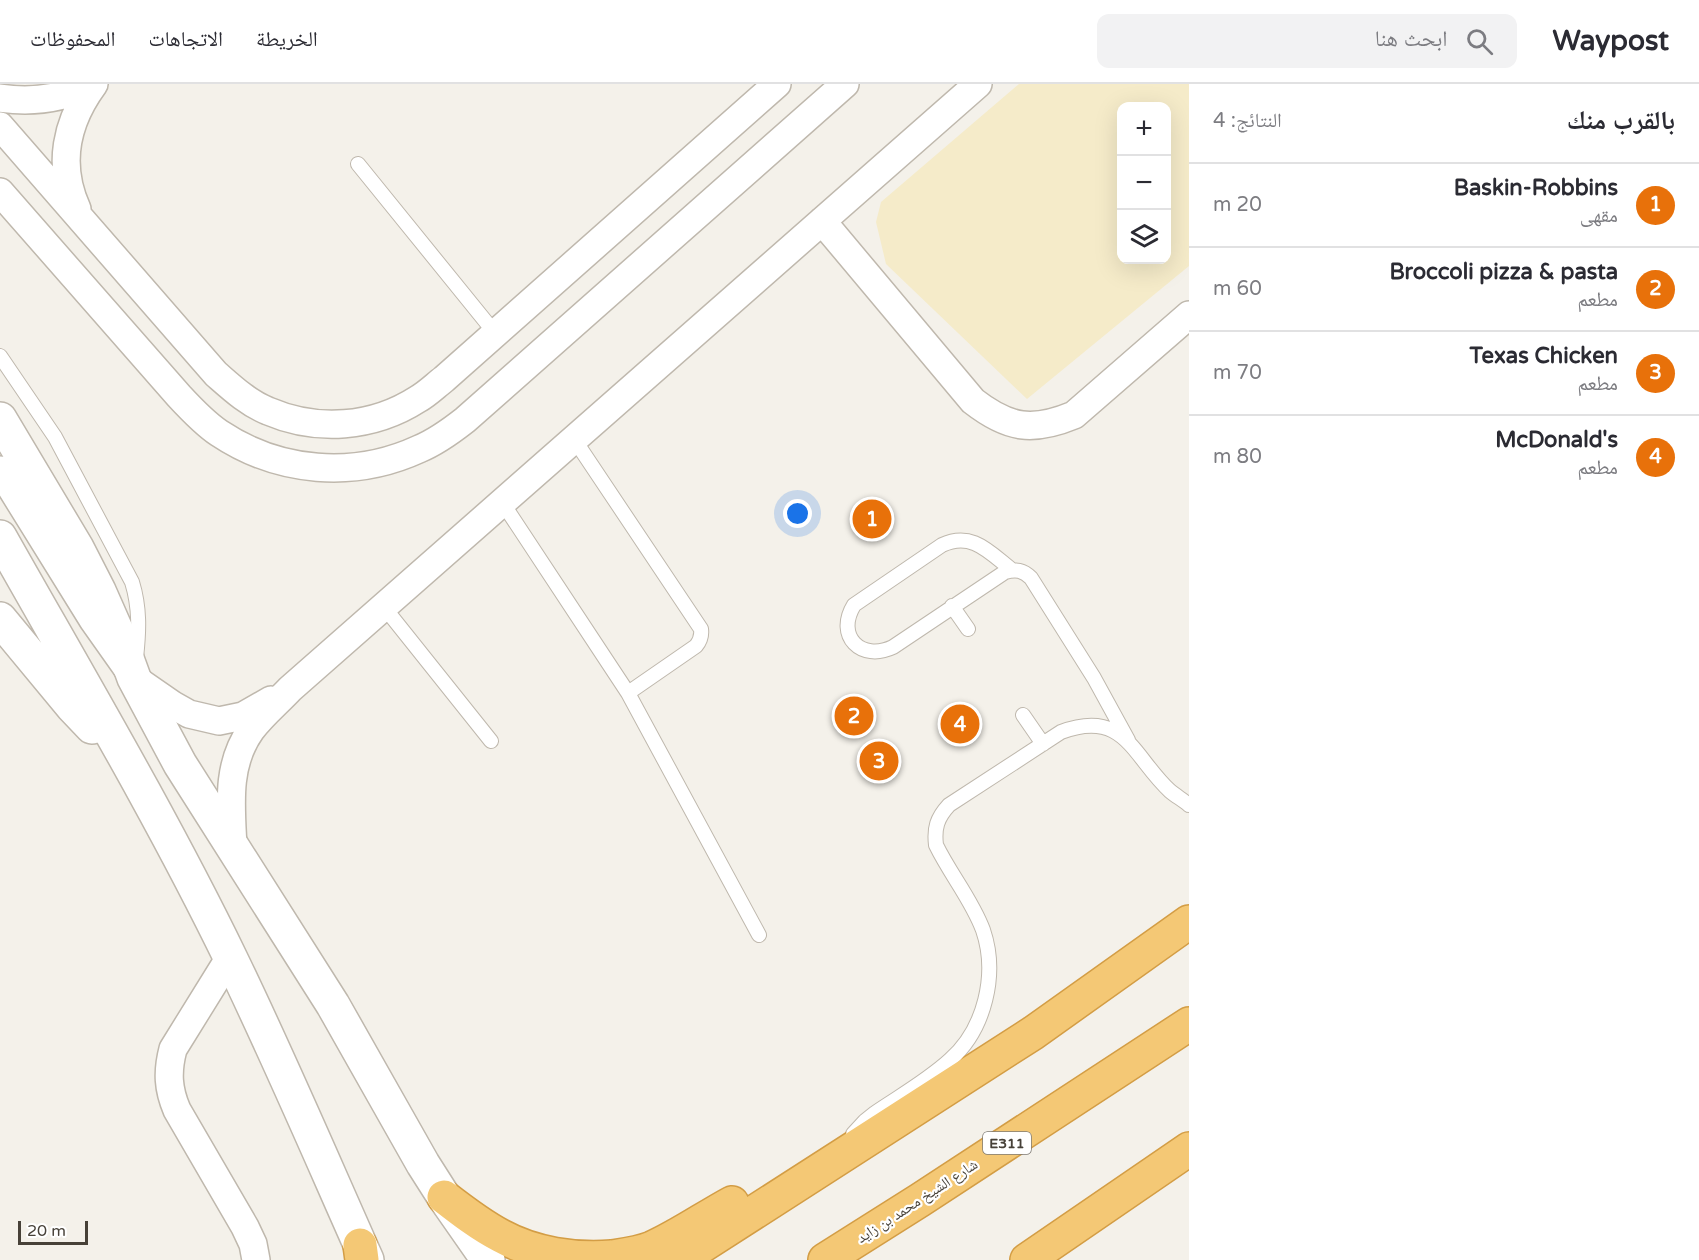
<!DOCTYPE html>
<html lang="ar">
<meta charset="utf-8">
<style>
body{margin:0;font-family:"Varela Round","Noto Naskh Arabic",sans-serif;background:#f2f2f3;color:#2b2b33;direction:rtl}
.controls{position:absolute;right:18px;top:18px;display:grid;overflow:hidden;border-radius:12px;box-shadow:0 6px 24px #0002}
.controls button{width:54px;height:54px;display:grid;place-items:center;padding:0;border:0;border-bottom:2px solid #e1e1e2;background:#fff;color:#2b2b33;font:30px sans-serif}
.scale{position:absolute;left:18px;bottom:15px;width:70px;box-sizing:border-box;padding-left:6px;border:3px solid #474138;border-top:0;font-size:16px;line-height:21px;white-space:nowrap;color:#474138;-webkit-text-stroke:4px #fff;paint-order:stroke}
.you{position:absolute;left:798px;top:430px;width:21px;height:21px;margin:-15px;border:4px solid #fff;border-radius:50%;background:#1a73e8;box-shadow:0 0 0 9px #1a73e833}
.badge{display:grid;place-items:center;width:39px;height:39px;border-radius:50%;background:#db2777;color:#fff;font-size:20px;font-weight:700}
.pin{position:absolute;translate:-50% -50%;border:3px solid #fff;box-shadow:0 2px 6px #0006}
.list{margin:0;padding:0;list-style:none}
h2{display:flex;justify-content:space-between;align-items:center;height:78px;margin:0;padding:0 24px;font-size:26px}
h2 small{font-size:20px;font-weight:400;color:#7c7c81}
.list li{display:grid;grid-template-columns:39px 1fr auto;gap:18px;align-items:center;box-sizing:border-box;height:84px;padding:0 24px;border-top:2px solid #e1e1e2}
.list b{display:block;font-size:22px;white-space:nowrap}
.list p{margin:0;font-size:20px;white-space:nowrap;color:#7c7c81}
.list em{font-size:20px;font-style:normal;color:#7c7c81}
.icon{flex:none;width:33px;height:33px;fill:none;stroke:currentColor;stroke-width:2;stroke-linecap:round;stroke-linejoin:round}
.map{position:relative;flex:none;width:1189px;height:1176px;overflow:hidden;direction:ltr}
header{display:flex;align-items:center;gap:36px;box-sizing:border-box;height:84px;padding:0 30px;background:#fff;border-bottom:2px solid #e1e1e2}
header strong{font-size:28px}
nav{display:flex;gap:33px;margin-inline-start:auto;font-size:21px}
.search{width:420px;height:54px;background:#f2f2f3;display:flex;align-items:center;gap:15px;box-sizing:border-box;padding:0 21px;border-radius:12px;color:#7c7c81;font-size:22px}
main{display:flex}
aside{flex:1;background:#fff}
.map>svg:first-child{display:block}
</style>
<header>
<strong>Waypost</strong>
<div class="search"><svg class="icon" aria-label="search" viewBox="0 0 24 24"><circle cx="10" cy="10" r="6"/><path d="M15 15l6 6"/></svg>ابحث هنا</div>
<nav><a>الخريطة</a><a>الاتجاهات</a><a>المحفوظات</a></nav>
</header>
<main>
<aside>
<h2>بالقرب منك<small>النتائج: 4</small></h2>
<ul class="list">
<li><span class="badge" style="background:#e8710a">1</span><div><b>Baskin-Robbins</b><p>مقهى</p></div><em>20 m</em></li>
<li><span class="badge" style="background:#e8710a">2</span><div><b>Broccoli pizza &amp; pasta</b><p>مطعم</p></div><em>60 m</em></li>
<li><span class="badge" style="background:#e8710a">3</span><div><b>Texas Chicken</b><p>مطعم</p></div><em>70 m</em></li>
<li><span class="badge" style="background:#e8710a">4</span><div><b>McDonald's</b><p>مطعم</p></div><em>80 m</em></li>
</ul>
</aside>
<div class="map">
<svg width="1189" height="1176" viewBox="0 0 1189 1176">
<rect width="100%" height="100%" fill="#f4f1ea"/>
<!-- sand -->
<path fill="#f5ebc9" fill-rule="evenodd" d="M1019,0H1189V182L1027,315L886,180L876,138L881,118ZM1122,22H1166V176H1122Z"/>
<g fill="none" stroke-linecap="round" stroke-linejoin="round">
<defs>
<path id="service" d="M358,80L495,249
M0,272L55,353L132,498C140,524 139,547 136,574
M574,355L701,545C702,552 700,557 696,562L628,609
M502,418L628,609L759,851
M1012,486C989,468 972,447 942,461L854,521C835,552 861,578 893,563L1005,488C1016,485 1023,486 1031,494L1094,594L1128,656
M952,522L968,545
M384,523L491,657
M1023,631L1043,660
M853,1050L865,1037L875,1029C900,1012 927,997 950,976C985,945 998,890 983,846C972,816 950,790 936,761C934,744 937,734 949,721L1061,648C1125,624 1133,673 1170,707C1176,712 1183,716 1189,721"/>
<path id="minor" d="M0,14C33,19 62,15 92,0
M0,42L216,290C232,304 248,319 268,327C317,348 373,344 418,315C427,310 435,302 444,295L777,0
M0,108L179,312C191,325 204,339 219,349C279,389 354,395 419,365C436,358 451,347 465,336L845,0
M77,125C57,81 66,38 94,0
M822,137L973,317C1009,345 1033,348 1074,331L1189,231
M0,386L93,536L134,594L173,621L189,630L219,637L243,632L271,616
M233,763C231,722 226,681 251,646C262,631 278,618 290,605L978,0
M230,873L173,965C167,988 168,1005 177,1026L245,1143L253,1160L256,1176"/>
<path id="tertiary" d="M0,335L77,464L99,507L118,550L134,594L180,680L333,921L423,1080L444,1113L488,1176
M0,453C79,593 161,731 231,875C279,974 322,1075 367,1176
M0,535L72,622L92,643"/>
<path id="motorway" d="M444,1113C462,1127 480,1141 501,1152C534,1170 575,1176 612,1173C625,1171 640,1169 652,1164C679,1152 706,1133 732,1119
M360,1161L362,1176
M680,1176L1033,949L1189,838
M825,1176L920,1116L1189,940
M1027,1176L1189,1065"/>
</defs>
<!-- service casing -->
<use href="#service" stroke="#bfb8ad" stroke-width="16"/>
<!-- minor casing -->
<use href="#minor" stroke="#bfb8ad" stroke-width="30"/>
<!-- tertiary casing -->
<use href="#tertiary" stroke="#bfb8ad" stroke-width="36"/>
<!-- motorway casing -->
<use href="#motorway" stroke="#d39d45" stroke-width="36"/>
<!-- service -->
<use href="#service" stroke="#fff" stroke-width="14"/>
<!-- minor -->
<use href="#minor" stroke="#fff" stroke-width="27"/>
<!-- tertiary -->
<use href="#tertiary" stroke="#fff" stroke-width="33"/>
<!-- motorway -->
<use href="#motorway" stroke="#f4c875" stroke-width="33"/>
</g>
<g text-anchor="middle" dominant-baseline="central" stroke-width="4.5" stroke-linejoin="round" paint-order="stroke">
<!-- shield labels -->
<rect fill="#fff" stroke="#7e7a74" stroke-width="1.5" x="983" y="1048" width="48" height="22" rx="4.5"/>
<g font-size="14" font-weight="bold" fill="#474138">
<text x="1007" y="1059">E311</text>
</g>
<!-- street labels -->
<g font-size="15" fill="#474138" stroke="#fff">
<text transform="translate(917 1117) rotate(-33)">شارع الشيخ محمد بن زايد</text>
</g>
</g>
</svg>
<div class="controls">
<button>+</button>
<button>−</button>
<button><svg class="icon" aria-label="layers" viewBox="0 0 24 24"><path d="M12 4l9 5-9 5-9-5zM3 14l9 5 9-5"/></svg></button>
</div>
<div class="scale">20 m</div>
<div class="you"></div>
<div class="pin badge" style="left:872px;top:435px;background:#e8710a">1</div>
<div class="pin badge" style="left:854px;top:632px;background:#e8710a">2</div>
<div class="pin badge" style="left:879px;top:677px;background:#e8710a">3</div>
<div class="pin badge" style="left:960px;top:640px;background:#e8710a">4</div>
</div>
</main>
